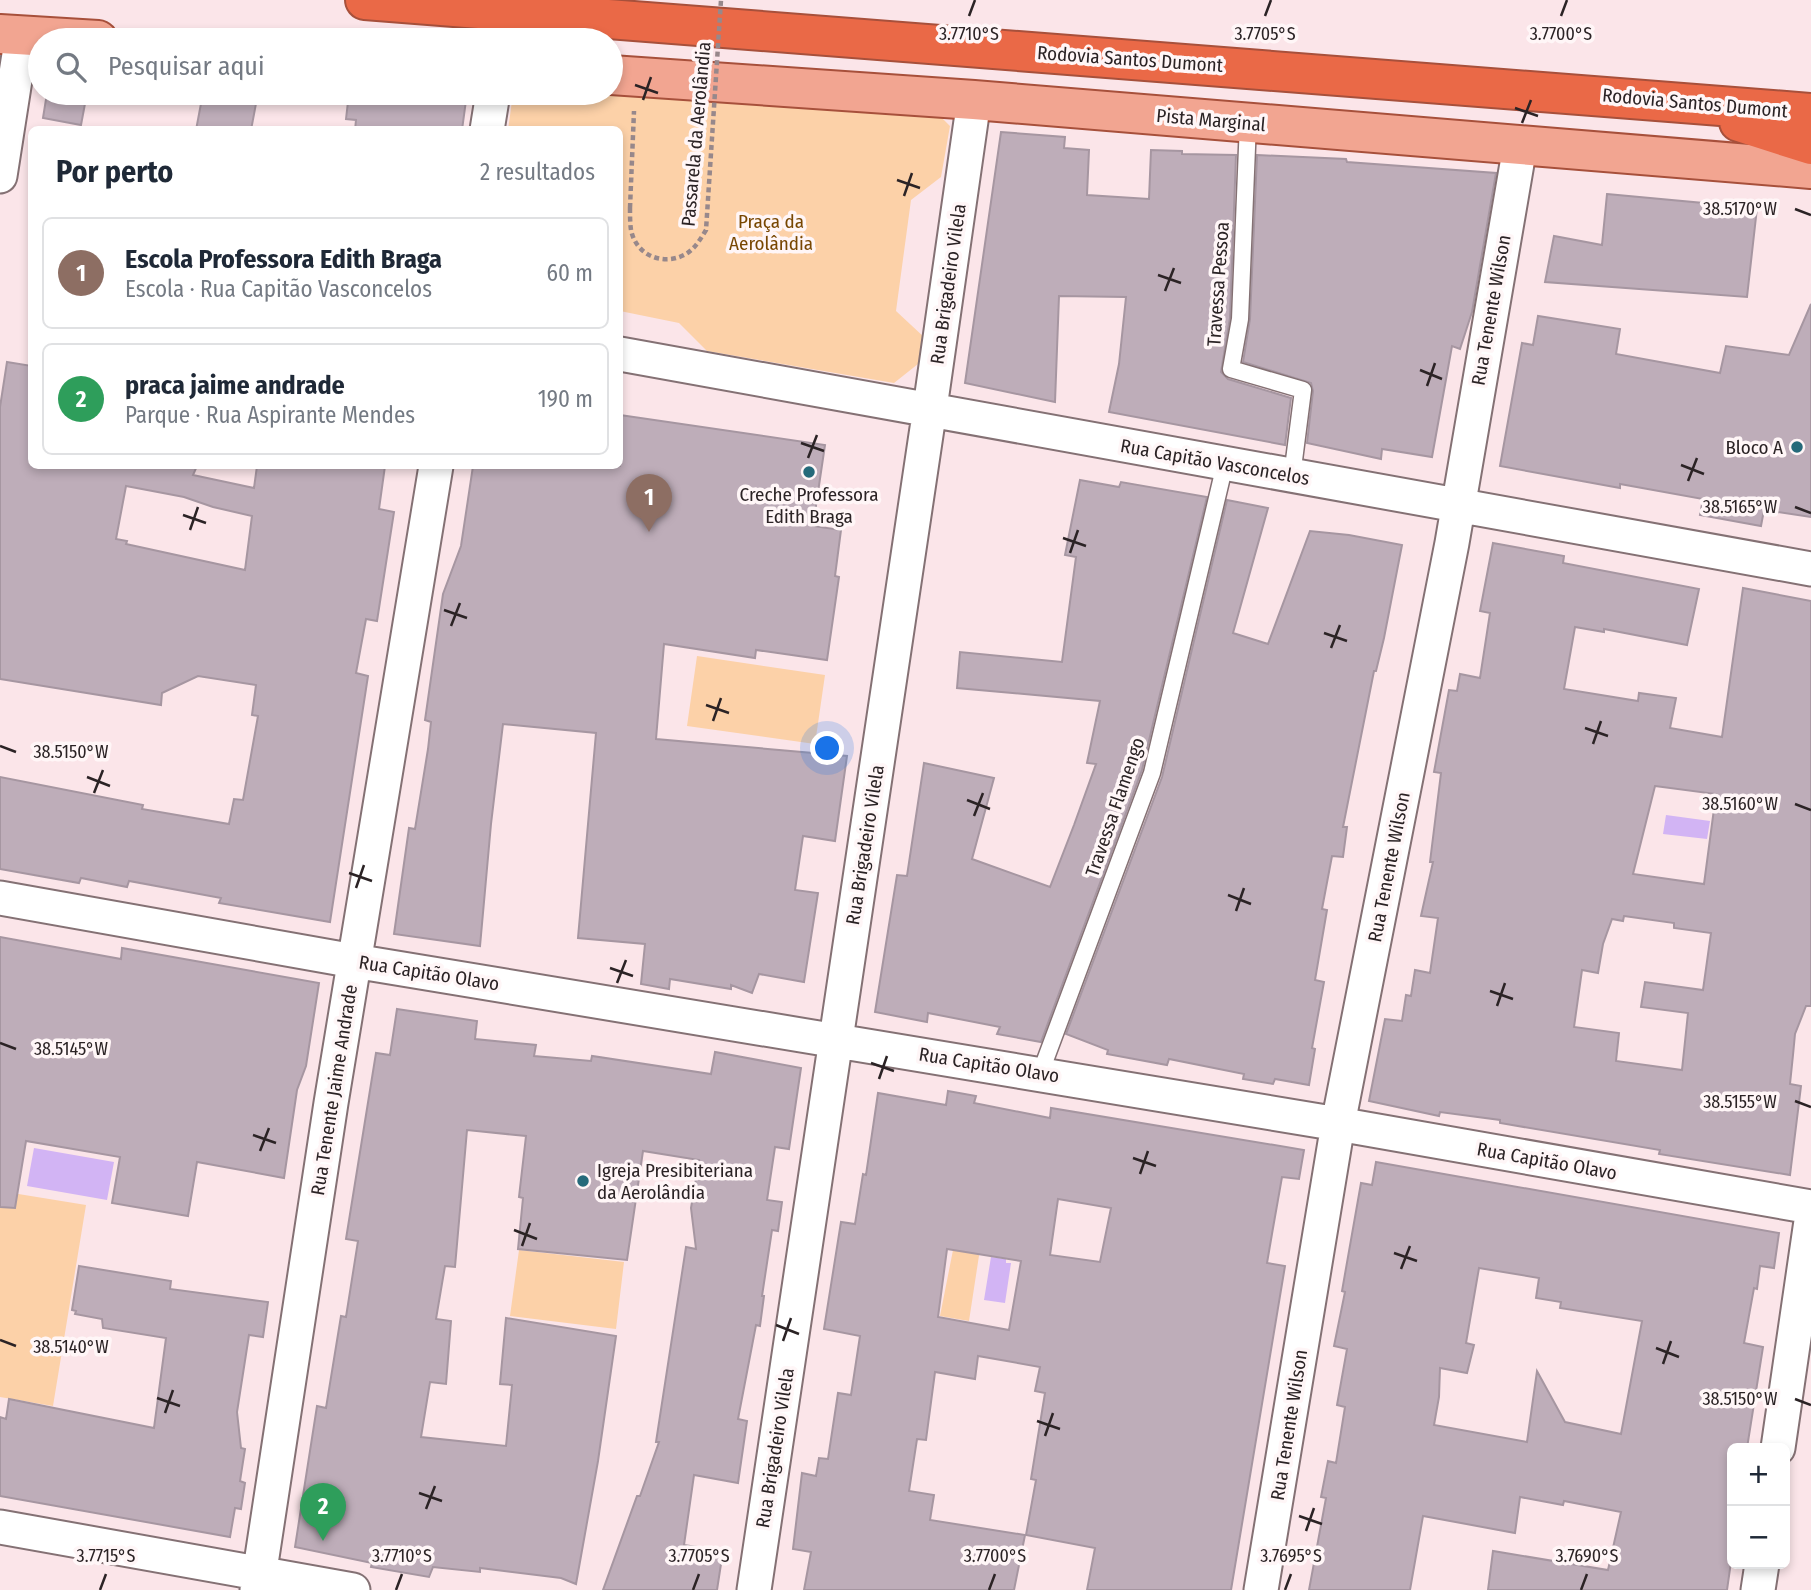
<!DOCTYPE html>
<html lang="pt">
<meta charset="utf-8">
<style>
body{margin:0;font-family:"Fira Sans Condensed",sans-serif;background:#f6f6f7;color:#1f2937}
.controls{position:absolute;right:21px;bottom:21px;display:grid;overflow:hidden;border-radius:10px;box-shadow:0 4px 10px #0003}
.controls button{width:63px;height:63px;display:grid;place-items:center;padding:0;border:0;border-bottom:2px solid #e0e1e3;background:#fff;color:#1f2937;font:35px sans-serif}
.you{position:absolute;left:828px;top:749px;width:24px;height:24px;margin:-18px;border:5px solid #fff;border-radius:50%;background:#1a73e8;box-shadow:0 0 0 10px #1a73e833}
.badge{display:grid;place-items:center;width:46px;height:46px;border-radius:50%;background:#1a73e8;color:#fff;font-size:23px;font-weight:700}
.pin{position:absolute;translate:-50% -58px;filter:drop-shadow(0 2px 4px #0008)}
.pin::after{content:'';position:absolute;top:37px;width:24px;height:21px;background:inherit;clip-path:polygon(0 0,100% 0,50% 100%)}
.list{margin:0;padding:0;list-style:none}
h2{display:flex;justify-content:space-between;align-items:center;height:91px;margin:0;padding:0 28px;font-size:30px}
h2 small{font-size:23px;font-weight:400;color:#747a83}
.list li{display:grid;grid-template-columns:46px 1fr auto;gap:21px;align-items:center;box-sizing:border-box;height:112px;margin:0 14px 14px;padding:0 14px;border:2px solid #e0e1e3;border-radius:10px}
.list b{display:block;font-size:26px;white-space:nowrap}
.list p{margin:0;font-size:23px;white-space:nowrap;color:#747a83}
.list em{font-size:23px;font-style:normal;color:#747a83}
.icon{flex:none;width:38px;height:38px;fill:none;stroke:currentColor;stroke-width:2;stroke-linecap:round;stroke-linejoin:round}
.map{position:relative;flex:none;width:1811px;height:1590px;overflow:hidden}
.search{position:absolute;background:#fff;box-shadow:0 4px 10px #0003;left:28px;top:28px;width:595px;height:77px;display:flex;align-items:center;gap:18px;box-sizing:border-box;padding:0 24px;border-radius:38px;color:#747a83;font-size:26px}
.panel{position:absolute;background:#fff;box-shadow:0 4px 10px #0003;left:28px;top:126px;width:595px;height:343px;border-radius:10px}
.map>svg:first-child{display:block}
</style>
<div class="map">
<svg width="1811" height="1590" viewBox="0 0 1811 1590">
<rect width="100%" height="100%" fill="#fbe5e9"/>
<!-- green -->
<path fill="#fcd1a8" d="M521,93H611L937,113L950,126L941,177L911,200L896,311L925,338L923,360L894,383L707,351L679,323L620,311V130H508L512,101Z
M697,656L825,675L815,744L687,726Z
M0,1191L86,1205L53,1406L0,1397Z
M954,1245L980,1249L969,1321L940,1316Z
M519,1250L624,1262L616,1329L510,1316Z"/>
<!-- water -->
<path fill="#d2b4f4" d="M1666,815L1710,821L1707,839L1663,834Z
M34,1148L114,1162L107,1200L27,1186Z
M991,1257L1006,1259V1263H1011L1005,1303L984,1300Z"/>
<!-- building -->
<path fill="#beadb9" stroke="#a696a1" stroke-width="2" fill-rule="evenodd" d="M47,93H87L81,125L43,118Z
M203,93H258L251,130H196Z
M349,93H467L462,130H355L356,120L346,119Z
M1001,132L1065,137L1064,148L1089,150L1087,195L1149,199L1151,150L1182,151V154L1236,155L1230,318L1221,372L1228,379L1291,398L1285,445L1109,412L1119,364L1126,297L1059,296L1055,402L965,383Z
M1257,155L1346,159L1347,162L1496,173L1472,312L1460,349L1452,346L1432,457L1382,449L1381,459L1307,443L1313,391L1311,383L1243,362L1250,319Z
M1607,194L1757,208L1747,297L1545,282L1554,236L1602,245Z
M1811,304V517L1764,510L1761,526L1700,515L1703,499L1620,484V488L1500,466L1522,343L1533,345L1538,316L1620,329L1616,354L1720,373L1726,346L1789,355Z
M7,362L32,366V466H197L193,475L254,488L257,466H385L379,509L394,512L377,621L366,619L356,673L368,676L330,922L219,903L221,898L129,881L127,887L81,878L79,883L0,869V777L143,805L142,809L229,824L234,799L243,800L258,716L252,715L256,685L198,676L162,693L161,705L0,679V407ZM126,486L184,497L213,507L252,516L245,570L126,544L127,541L116,539Z
M620,415L825,445L813,526L841,530L835,576L839,577L827,660L756,650L755,658L664,644L656,739L847,756L835,841L803,836L795,890L818,893L804,982L759,974L752,993L731,985V989L670,979L669,989L641,984L645,944L578,938L596,733L503,724L491,824L480,946L394,934L409,828L415,829L428,749L431,722L425,720L443,594L461,546L473,466H620Z
M1080,480L1119,487L1121,482L1207,497L1142,770L1041,1042L997,1034L1000,1027L928,1013L927,1022L875,1012L897,875L907,876L924,763L994,778L972,859L1050,887L1074,825L1096,764L1087,763L1100,701L957,688L960,652L1062,662L1076,557L1065,555Z
M1227,500L1268,508L1233,633L1268,644L1310,531L1349,535L1402,545L1384,638L1376,671H1374L1343,827H1347L1343,857L1332,856L1322,909L1327,910L1315,980L1324,982L1312,1048L1315,1049L1309,1085L1275,1079L1273,1084L1243,1079L1244,1074L1169,1059L1167,1065L1107,1054L1108,1050L1066,1034L1162,777Z
M1493,543L1564,556L1563,563L1699,589L1687,645L1604,629V632L1575,627L1564,689L1638,701L1639,693L1676,698L1670,728L1722,737L1743,588L1811,601V1006H1806L1795,1034L1793,1055L1790,1084L1801,1086L1790,1175L1659,1154L1660,1150L1500,1123V1120L1440,1112L1439,1116L1369,1101L1385,1019L1402,1021L1406,995L1411,996L1415,970L1430,973L1438,918L1421,916L1433,862H1430L1441,773L1434,772L1449,690L1457,691L1460,674L1480,678L1490,613L1480,611ZM1655,786L1716,794L1704,884L1633,874ZM1624,916L1674,923V928L1711,933L1703,990L1645,982L1641,1007L1688,1013L1682,1070L1616,1061L1619,1033L1574,1027L1582,970L1598,973L1603,944L1612,919L1623,921Z
M0,937L121,959L122,948L319,983L306,1066L297,1090L284,1178L197,1162L188,1216L112,1203L120,1157L26,1141L15,1208L0,1207Z
M397,1009L477,1021L475,1039L536,1045L534,1056L591,1061L592,1056L711,1074L715,1052L801,1068L789,1149L775,1147L767,1200L782,1202L778,1231L772,1230L762,1296H764L760,1326L756,1325L738,1419L747,1421L738,1483L694,1475L684,1545L723,1551L717,1590H603L637,1496H640L659,1442H656L686,1247L696,1249L691,1208L699,1160L643,1151L627,1260L518,1249L523,1198L519,1197L526,1136L467,1130L455,1267L445,1266L436,1319L451,1321L446,1384L430,1382L421,1437L506,1446L512,1385L500,1384L506,1318L616,1336L598,1461L576,1584L561,1578L480,1568V1572L433,1567L429,1577L371,1567L372,1563L295,1547L317,1406L326,1408L341,1316L346,1317L358,1241L346,1239L376,1053L390,1055Z
M948,1091L976,1096L974,1103L1050,1118L1051,1108L1304,1150L1299,1179L1282,1177L1273,1228L1267,1263L1285,1266L1231,1590H1087L1095,1548L1026,1535L1036,1480L1031,1479L1045,1393L1035,1391L1040,1367L978,1356L975,1379L935,1372L926,1440L917,1439L909,1491L934,1495L930,1520L1025,1535L1014,1590H804L811,1552L793,1549L802,1473L816,1476L819,1458L828,1459L838,1393L851,1395L860,1336L824,1329L841,1222L855,1224L863,1174L866,1175L878,1093L946,1105ZM1058,1199L1111,1208L1100,1262L1050,1255ZM947,1249L1021,1261L1009,1330L938,1317Z
M1376,1162L1779,1233L1774,1268L1760,1266L1757,1289L1754,1288L1744,1343L1763,1347L1747,1448H1732V1555L1727,1590H1488L1493,1551L1608,1570L1621,1512L1564,1501L1563,1505L1520,1497L1515,1533L1423,1516L1410,1590H1309L1326,1498L1321,1497L1328,1461L1336,1463L1345,1407L1337,1405L1347,1349L1334,1346L1345,1292L1342,1291L1361,1183L1372,1185ZM1479,1268L1539,1278L1536,1298L1561,1302L1560,1308L1642,1321L1621,1434L1565,1422L1537,1371L1527,1442L1434,1425L1439,1397L1440,1368L1467,1373L1474,1345L1466,1343Z
M79,1266L171,1281L170,1289L268,1302L263,1337L249,1335L237,1412L241,1448L245,1449L240,1481L245,1483L241,1509L235,1508L230,1537L0,1496V1417L6,1419L9,1399L154,1428L166,1338L103,1328L102,1319L75,1314L76,1311L72,1310Z"/>
<g fill="none" stroke-linecap="round" stroke-linejoin="round">
<defs>
<path id="lane" d="M1248,123L1240,319L1231,369L1303,390L1292,476
M1040,1074L1152,773L1225,464"/>
<path id="street" d="M487,130L493,93
M0,176L22,35
M620,354L1811,569
M0,898L354,961L1338,1124L1811,1207
M1778,1448L1811,1221
M0,1527L353,1590
M257,1590L331,1103L436,466
M754,1590L930,408L974,100
M1261,1590L1338,1124L1452,543L1520,146
M1758,1590L1762,1564"/>
<path id="primary" d="M0,34L98,40
M611,75L974,100L1811,169"/>
<path id="highway" d="M365,0L1811,113
M1739,122L1811,145"/>
</defs>
<!-- lane casing -->
<use href="#lane" stroke="#847174" stroke-width="19"/>
<!-- street casing -->
<use href="#street" stroke="#847174" stroke-width="37"/>
<!-- primary casing -->
<use href="#primary" stroke="#a7503b" stroke-width="42"/>
<!-- highway casing -->
<use href="#highway" stroke="#a7503b" stroke-width="42"/>
<!-- path -->
<path stroke="#97888b" stroke-width="4.5" stroke-dasharray="5 3.5" stroke-linecap="butt" d="M630,208L634,111"/>
<!-- lane -->
<use href="#lane" stroke="#fff" stroke-width="16"/>
<!-- street -->
<use href="#street" stroke="#fff" stroke-width="33"/>
<!-- primary -->
<use href="#primary" stroke="#f2a591" stroke-width="38"/>
<!-- highway -->
<use href="#highway" stroke="#ea6947" stroke-width="38"/>
<!-- path-bridge -->
<path stroke="#97888b" stroke-width="4.5" stroke-dasharray="5 3.5" stroke-linecap="butt" d="M630,208C630,215 630,223 631,230C636,255 662,266 684,255C694,250 700,240 706,230L721,0"/>
</g>
<!-- ticks -->
<path fill="none" stroke="#2b2325" stroke-width="2.5" d="M969,16L975,0M1265,16L1271,0M1561,16L1567,0M635,85L658,93M643,100L651,77M1515,108L1538,116M1522,123L1531,100M897,180L920,188M904,196L912,173M1795,209L1811,215M1158,275L1181,283M1165,291L1174,268M1420,370L1442,379M1427,386L1435,363M801,443L824,451M808,458L817,435M1681,465L1704,474M1688,481L1697,458M1795,507L1811,513M183,515L206,523M190,530L198,507M1063,538L1086,546M1070,553L1078,530M444,610L467,618M451,626L460,603M1324,633L1347,641M1331,648L1340,625M706,705L729,713M713,721L721,698M1585,728L1608,736M1593,744L1601,721M0,746L16,752M87,777L110,786M94,793L103,770M967,800L990,809M1795,804L1811,810M974,816L983,793M349,873L372,881M356,888L364,865M1228,895L1251,904M1236,911L1244,888M610,968L633,976M617,983L626,960M1490,991L1513,999M1497,1006L1505,983M0,1043L16,1049M871,1063L894,1071M879,1079L887,1056M1795,1101L1811,1107M253,1135L276,1143M260,1151L269,1128M1133,1158L1156,1166M1140,1174L1148,1151M514,1230L537,1239M522,1246L530,1223M1394,1253L1417,1261M1401,1269L1410,1246M776,1325L799,1334M0,1340L16,1346M783,1341L791,1318M1656,1348L1679,1357M1663,1364L1671,1341M157,1398L180,1406M1795,1399L1811,1405M165,1413L173,1390M1037,1421L1060,1429M1045,1436L1053,1413M419,1493L442,1501M426,1509L435,1486M1299,1516L1322,1524M1306,1531L1314,1508M100,1590L106,1574M396,1590L402,1574M693,1590L699,1574M989,1590L995,1574M1285,1590L1291,1574M1581,1590L1587,1574"/>
<!-- markers -->
<g fill="#256a7a" stroke="#fff6f7" stroke-width="2.5">
<circle cx="1797" cy="447" r="7"/>
<circle cx="809" cy="472" r="7"/>
<circle cx="583" cy="1181" r="7"/>
</g>
<g text-anchor="middle" dominant-baseline="central" stroke-width="7" stroke-linejoin="round" paint-order="stroke">
<!-- street labels -->
<g font-size="19" fill="#2b2325" stroke="#fff6f7">
<text transform="translate(1130 59) rotate(4)">Rodovia Santos Dumont</text>
<text transform="translate(1695 103) rotate(5)">Rodovia Santos Dumont</text>
<text transform="translate(1211 120) rotate(5)">Pista Marginal</text>
<text transform="translate(696 134) rotate(-85)">Passarela da Aerolândia</text>
<text transform="translate(948 284) rotate(-82)">Rua Brigadeiro Vilela</text>
<text transform="translate(1218 284) rotate(-86)">Travessa Pessoa</text>
<text transform="translate(1491 310) rotate(-80)">Rua Tenente Wilson</text>
<text transform="translate(1215 462) rotate(10)">Rua Capitão Vasconcelos</text>
<text transform="translate(1115 807) rotate(-71)">Travessa Flamengo</text>
<text transform="translate(865 845) rotate(-81)">Rua Brigadeiro Vilela</text>
<text transform="translate(1389 867) rotate(-79)">Rua Tenente Wilson</text>
<text transform="translate(429 973) rotate(9)">Rua Capitão Olavo</text>
<text transform="translate(989 1065) rotate(9)">Rua Capitão Olavo</text>
<text transform="translate(334 1090) rotate(-81)">Rua Tenente Jaime Andrade</text>
<text transform="translate(1547 1161) rotate(10)">Rua Capitão Olavo</text>
<text transform="translate(1289 1425) rotate(-81)">Rua Tenente Wilson</text>
<text transform="translate(775 1448) rotate(-81)">Rua Brigadeiro Vilela</text>
</g>
<!-- park labels -->
<g font-size="19" fill="#784702" stroke="#fff6f7">
<text x="771" y="221">Praça da<tspan x="771" dy="22">Aerolândia</tspan></text>
</g>
<!-- poi labels -->
<g font-size="19" fill="#2b2325" stroke="#fff6f7" text-anchor="end">
<text x="1783" y="447">Bloco A</text>
<text x="809" y="494" text-anchor="middle">Creche Professora<tspan x="809" dy="22">Edith Braga</tspan></text>
<text x="597" y="1170" text-anchor="start">Igreja Presibiteriana<tspan x="597" dy="22">da Aerolândia</tspan></text>
</g>
</g>
<g font-size="18" text-anchor="middle" fill="#2b2325" stroke="#fff6f7" stroke-width="7" stroke-linejoin="round" paint-order="stroke">
<text x="969" y="40">3.7710°S</text>
<text x="1265" y="40">3.7705°S</text>
<text x="1561" y="40">3.7700°S</text>
<text x="1740" y="215">38.5170°W</text>
<text x="1740" y="513">38.5165°W</text>
<text x="71" y="758">38.5150°W</text>
<text x="1740" y="810">38.5160°W</text>
<text x="71" y="1055">38.5145°W</text>
<text x="1740" y="1108">38.5155°W</text>
<text x="71" y="1353">38.5140°W</text>
<text x="1740" y="1405">38.5150°W</text>
<text x="106" y="1562">3.7715°S</text>
<text x="402" y="1562">3.7710°S</text>
<text x="699" y="1562">3.7705°S</text>
<text x="995" y="1562">3.7700°S</text>
<text x="1291" y="1562">3.7695°S</text>
<text x="1587" y="1562">3.7690°S</text>
</g>
</svg>
<div class="controls">
<button>+</button>
<button>−</button>
</div>
<div class="you"></div>
<div class="pin badge" style="left:649px;top:532px;background:#8d6e63">1</div>
<div class="pin badge" style="left:323px;top:1541px;background:#2e9e5b">2</div>
<div class="search"><svg class="icon" aria-label="search" viewBox="0 0 24 24"><circle cx="10" cy="10" r="6"/><path d="M15 15l6 6"/></svg>Pesquisar aqui</div>
<section class="panel">
<h2>Por perto<small>2 resultados</small></h2>
<ul class="list">
<li><span class="badge" style="background:#8d6e63">1</span><div><b>Escola Professora Edith Braga</b><p>Escola · Rua Capitão Vasconcelos</p></div><em>60 m</em></li>
<li><span class="badge" style="background:#2e9e5b">2</span><div><b>praca jaime andrade</b><p>Parque · Rua Aspirante Mendes</p></div><em>190 m</em></li>
</ul>
</section>
</div>
